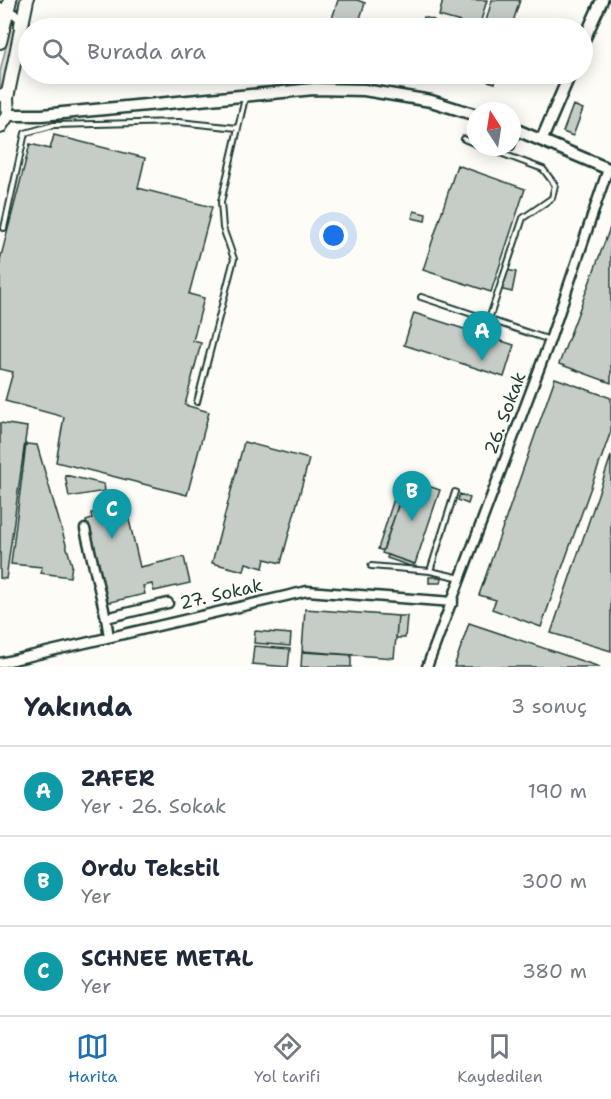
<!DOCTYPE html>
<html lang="tr">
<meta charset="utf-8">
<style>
body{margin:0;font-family:"Shantell Sans",sans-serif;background:#f2f2f3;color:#1f2937}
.compass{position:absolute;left:467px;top:102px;width:54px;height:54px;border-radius:50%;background:#fff;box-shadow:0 3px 15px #0003;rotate:348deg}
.you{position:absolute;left:334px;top:236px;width:21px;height:21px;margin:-15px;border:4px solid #fff;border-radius:50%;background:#1a73e8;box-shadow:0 0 0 9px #1a73e833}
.badge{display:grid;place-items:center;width:39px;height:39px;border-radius:50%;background:#1f6fb2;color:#fff;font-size:20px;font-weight:700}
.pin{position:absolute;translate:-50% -50px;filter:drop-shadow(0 2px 3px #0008)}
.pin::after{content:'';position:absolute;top:32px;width:21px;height:18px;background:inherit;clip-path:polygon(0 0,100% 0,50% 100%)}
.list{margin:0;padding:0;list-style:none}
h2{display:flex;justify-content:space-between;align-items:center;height:78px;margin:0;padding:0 24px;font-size:26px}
h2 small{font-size:20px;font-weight:400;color:#747a83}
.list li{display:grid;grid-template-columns:39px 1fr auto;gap:18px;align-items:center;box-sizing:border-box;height:90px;padding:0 24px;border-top:2px solid #e0e1e3}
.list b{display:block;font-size:22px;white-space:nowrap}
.list p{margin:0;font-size:20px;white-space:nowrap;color:#747a83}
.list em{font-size:20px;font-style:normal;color:#747a83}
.icon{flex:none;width:33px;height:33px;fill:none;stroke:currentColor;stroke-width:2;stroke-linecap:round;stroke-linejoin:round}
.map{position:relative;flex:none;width:611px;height:667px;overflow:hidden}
.search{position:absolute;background:#fff;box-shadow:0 3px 15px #0003;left:18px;right:18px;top:18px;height:66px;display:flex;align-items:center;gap:15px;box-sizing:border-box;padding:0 21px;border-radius:33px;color:#747a83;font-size:22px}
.sheet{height:348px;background:#fff}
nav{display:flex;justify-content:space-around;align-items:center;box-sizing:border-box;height:84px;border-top:2px solid #e0e1e3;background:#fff;font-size:16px;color:#747a83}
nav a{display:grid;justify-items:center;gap:3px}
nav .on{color:#1f6fb2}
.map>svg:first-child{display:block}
</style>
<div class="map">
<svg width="611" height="667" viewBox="0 0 611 667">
<rect width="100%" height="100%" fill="#fdfcf7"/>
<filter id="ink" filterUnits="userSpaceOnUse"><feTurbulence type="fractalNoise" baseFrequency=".0167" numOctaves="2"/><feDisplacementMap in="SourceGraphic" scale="12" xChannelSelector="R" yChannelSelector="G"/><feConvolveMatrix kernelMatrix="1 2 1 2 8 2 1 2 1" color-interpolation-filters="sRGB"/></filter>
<g filter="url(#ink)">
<!-- green -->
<path fill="#dde0db" stroke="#7e8e88" stroke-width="1.5" d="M13,17L17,20L5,88L0,86V72Z"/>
<!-- building -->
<path fill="#c6cdc7" stroke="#1f3d34" stroke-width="1.5" d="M338,0H357L365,3L357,28H329Z
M443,0H487L479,27L439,16Z
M492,0H520L511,28H484Z
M424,17L434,20L432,27L422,24Z
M471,74H498L495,83L470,76Z
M573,105L583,109L573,136L563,132Z
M54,135L145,158L138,188L212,207L189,294L204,298L193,341L201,343L185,405L209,412L187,495L56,462L64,417L5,401L13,372L0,369V260L30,144L50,149Z
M457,165L525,189L491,292L423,270Z
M414,211L426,214L425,221L412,218Z
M611,225V383L559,364Z
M503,269L516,272L512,292L499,289Z
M414,313L514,345L504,377L404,345Z
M555,378L611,398V431L541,627L492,609L496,600L479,595Z
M0,423L27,427L6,579L0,578Z
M244,442L309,459L281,563L265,559L263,568L246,563L244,571L212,563Z
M26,444L37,445L72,565L70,577L41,573L42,567L11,564Z
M611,456V651L551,633Z
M65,475L104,484L105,491L69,497Z
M407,479L440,490L415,564L382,553Z
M400,480L406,482L383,551L378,549Z
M460,494L470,498L468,504L458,500Z
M117,507L118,513L127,511L140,567L184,557L190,583L154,591L152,584L143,586L145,594L106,603L86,521L92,519L91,513Z
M388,555L414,564L413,567L387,558Z
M429,577H442L441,583H429Z
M305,609L398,616L394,658L302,651Z
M398,616H407L405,638H396Z
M469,623L585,662L600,667H454Z
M255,631L291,634L290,646L254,643Z
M254,646L290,649L288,667L252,664Z
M302,652L351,655V667H301Z"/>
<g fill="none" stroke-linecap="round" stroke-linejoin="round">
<defs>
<path id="service" d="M464,139L476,144
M484,147L543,169L555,185L552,198L523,218L489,319
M512,147L517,133
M4,228L25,133L54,125L179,122L237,128
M421,297L550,340
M197,402L234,259L223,228L221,202L245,98
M371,566L430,571L455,492
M430,571L461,578"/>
<path id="minor" d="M0,7L16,15L20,19L19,25
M85,529L106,618L109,637
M106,618L168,603
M0,663L307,591L453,602
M427,667L550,340L608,169"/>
<path id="tertiary" d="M582,44L602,0
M8,115H42L314,89L364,90L431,101L476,115
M512,128L611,170
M542,139L570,74"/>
<path id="secondary" d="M0,42L10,0
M7,98L27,0
M0,127L8,115L7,98L2,95"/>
</defs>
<!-- service casing -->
<use href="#service" stroke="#1f3d34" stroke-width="8"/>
<!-- minor casing -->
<use href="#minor" stroke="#1f3d34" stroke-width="13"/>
<!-- tertiary casing -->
<use href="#tertiary" stroke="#1f3d34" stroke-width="15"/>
<!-- secondary casing -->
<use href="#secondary" stroke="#1f3d34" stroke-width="16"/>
<!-- service -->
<use href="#service" stroke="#fdfcf7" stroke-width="4"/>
<!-- minor -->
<use href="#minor" stroke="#fdfcf7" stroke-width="8"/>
<!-- tertiary -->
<use href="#tertiary" stroke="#fdfcf7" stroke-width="10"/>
<!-- secondary -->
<use href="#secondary" stroke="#fdfcf7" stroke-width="12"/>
</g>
</g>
<g text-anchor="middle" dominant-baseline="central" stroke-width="4.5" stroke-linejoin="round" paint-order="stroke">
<!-- street labels -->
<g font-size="18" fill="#1f3d34" stroke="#fdfcf7">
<text transform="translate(505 413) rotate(-69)">26. Sokak</text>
<text transform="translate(221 594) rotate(-13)">27. Sokak</text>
</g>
</g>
</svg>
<svg class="compass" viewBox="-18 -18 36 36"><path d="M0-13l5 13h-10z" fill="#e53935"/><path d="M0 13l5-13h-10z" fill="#747a83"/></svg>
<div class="you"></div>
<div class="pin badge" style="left:482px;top:361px;background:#0f9aa8">A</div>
<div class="pin badge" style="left:412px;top:521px;background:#0f9aa8">B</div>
<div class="pin badge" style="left:112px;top:539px;background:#0f9aa8">C</div>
<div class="search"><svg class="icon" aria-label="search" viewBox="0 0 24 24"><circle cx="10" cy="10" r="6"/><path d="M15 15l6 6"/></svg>Burada ara</div>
</div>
<section class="sheet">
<h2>Yakında<small>3 sonuç</small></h2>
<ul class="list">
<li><span class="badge" style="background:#0f9aa8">A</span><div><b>ZAFER</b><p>Yer · 26. Sokak</p></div><em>190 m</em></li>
<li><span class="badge" style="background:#0f9aa8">B</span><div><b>Ordu Tekstil</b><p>Yer</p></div><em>300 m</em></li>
<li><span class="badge" style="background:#0f9aa8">C</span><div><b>SCHNEE METAL</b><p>Yer</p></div><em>380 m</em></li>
</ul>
</section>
<nav>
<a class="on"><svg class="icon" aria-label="map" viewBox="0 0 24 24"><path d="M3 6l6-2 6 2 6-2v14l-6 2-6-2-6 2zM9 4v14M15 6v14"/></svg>Harita</a>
<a><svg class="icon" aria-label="directions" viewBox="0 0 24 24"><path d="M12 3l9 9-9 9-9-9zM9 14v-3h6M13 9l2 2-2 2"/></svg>Yol tarifi</a>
<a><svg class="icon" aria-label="saved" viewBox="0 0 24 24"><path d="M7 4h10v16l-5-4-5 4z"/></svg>Kaydedilen</a>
</nav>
